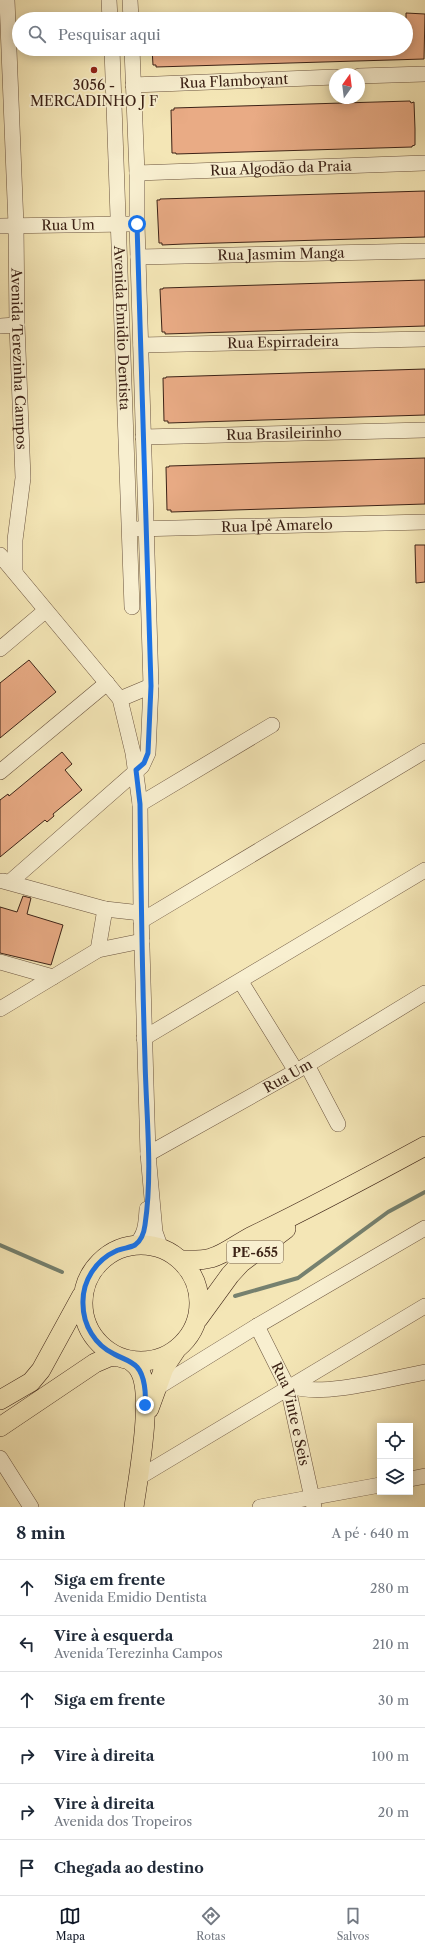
<!DOCTYPE html>
<html lang="pt">
<meta charset="utf-8">
<style>
body{margin:0;font-family:"Libre Caslon Text",serif;background:#f6f6f7;color:#1f2937}
.controls{position:absolute;right:12px;bottom:12px;display:grid;overflow:hidden;border-radius:0px;box-shadow:0 2px 10px #0003}
.controls button{width:36px;height:36px;display:grid;place-items:center;padding:0;border:0;border-bottom:1px solid #e0e1e3;background:#fff;color:#1f2937;font:20px sans-serif}
.compass{position:absolute;left:329px;top:68px;width:36px;height:36px;border-radius:50%;background:#fff;box-shadow:0 2px 10px #0003;rotate:14deg}
.stop{position:absolute;width:12px;height:12px;margin:-9px;border:3px solid #1a73e8;border-radius:50%;background:#fff}
.stop.end{background:#1a73e8;border-color:#fff;box-shadow:0 1px 4px #0008}
.list{margin:0;padding:0;list-style:none}
h2{display:flex;justify-content:space-between;align-items:center;height:52px;margin:0;padding:0 16px;font-size:17px}
h2 small{font-size:13px;font-weight:400;color:#747a83}
.list li{display:grid;grid-template-columns:26px 1fr auto;gap:12px;align-items:center;box-sizing:border-box;height:56px;padding:0 16px;border-top:1px solid #e0e1e3}
.list b{display:block;font-size:15px;white-space:nowrap}
.list p{margin:0;font-size:13px;white-space:nowrap;color:#747a83}
.list em{font-size:13px;font-style:normal;color:#747a83}
.icon{flex:none;width:22px;height:22px;fill:none;stroke:currentColor;stroke-width:2;stroke-linecap:round;stroke-linejoin:round}
.map{position:relative;flex:none;width:425px;height:1507px;overflow:hidden}
.search{position:absolute;background:#fff;box-shadow:0 2px 10px #0003;left:12px;right:12px;top:12px;height:44px;display:flex;align-items:center;gap:10px;box-sizing:border-box;padding:0 14px;border-radius:22px;color:#747a83;font-size:15px}
.sheet{height:388px;background:#fff}
nav{display:flex;justify-content:space-around;align-items:center;box-sizing:border-box;height:56px;border-top:1px solid #e0e1e3;background:#fff;font-size:11px;color:#747a83}
nav a{display:grid;justify-items:center;gap:2px}
nav .on{color:#111827}
.map>svg:first-child{display:block}
</style>
<div class="map">
<svg width="425" height="1507" viewBox="0 0 425 1507">
<rect width="100%" height="100%" fill="#f4e6b6"/>
<filter id="stains"><feTurbulence type="fractalNoise" baseFrequency=".005" numOctaves="4"/><feColorMatrix values="0 0 0 0 .2 0 0 0 0 .09 0 0 0 0 .02 0 0 0 .5 -.17"/></filter>
<radialGradient id="worn" r=".72"><stop offset=".6" stop-color="#630" stop-opacity="0"/><stop offset="1" stop-color="#630" stop-opacity=".3"/></radialGradient>
<g fill="none" stroke-linecap="round" stroke-linejoin="round">
<!-- stream -->
<path stroke="#76816f" stroke-width="4" d="M0,1245L62,1272
M235,1296L298,1278L388,1212L425,1192"/>
</g>
<!-- building -->
<path fill="#e9ab85" stroke="#3c2216" d="M406,13L425,14L424,59L156,67V65H153L152,49H406Z
M410,101L411,103L414,102L415,129V145L412,146V147L176,154V153H172L171,110H174V108Z
M425,191V237L184,244L162,245V243H159L157,200H160V199Z
M425,280V326L165,334V332H162L160,289H163V288Z
M425,369V415L168,423V421H164L163,378H166V377Z
M425,458V504L171,512V510H167L166,467H169V466Z
M415,545H425V582L416,583Z
M29,660L56,692L0,738V683Z
M62,752L72,764L65,770L82,790L53,814L54,816L47,822L45,820L0,857V800L8,794L9,796Z
M23,896L31,898L27,914L63,925L51,965L0,953V907L17,912Z"/>
<g fill="none" stroke-linecap="round" stroke-linejoin="round">
<defs>
<g id="minor">
<path id="s1" d="M7,0L16,225L17,325L23,478L15,540V572"/>
<path d="M109,0L110,19"/>
<path d="M130,0L131,19"/>
<path id="s2" d="M112,49L132,607"/>
<path d="M359,76L425,74"/>
<path id="s3" d="M133,85L335,77"/>
<path id="s4" d="M137,173L425,163"/>
<path id="s5" d="M0,226L129,224"/>
<path id="s6" d="M138,257L425,251"/>
<path d="M0,326L17,325"/>
<path id="s7" d="M141,345L425,339"/>
<path id="s8" d="M143,437L425,430"/>
<path id="s9" d="M136,529L425,522"/>
<path d="M0,555L120,699L133,753L140,804L141,913L148,1154L155,1232L161,1249"/>
<path d="M0,649L45,611"/>
<path d="M120,699L151,686"/>
<path d="M0,772L107,683"/>
<path d="M140,804L272,725"/>
<path d="M3,881L105,909L141,913"/>
<path d="M10,882L142,766L148,753L151,686L137,224V173L132,49"/>
<path d="M141,921L425,751"/>
<path d="M98,950L105,909"/>
<path d="M0,962L53,977"/>
<path d="M241,982L296,1071"/>
<path d="M0,1009L98,950L142,941"/>
<path d="M144,1038L425,870"/>
<path d="M307,1065L338,1124"/>
<path id="s10" d="M148,1154L307,1065L425,993"/>
<path d="M134,1246C146,1236 146,1223 147,1209"/>
<path id="s11" d="M257,1326L288,1388L314,1507"/>
<path d="M292,1386C320,1398 393,1378 425,1372"/>
<path d="M155,1389L257,1326L425,1228"/>
<path d="M0,1458L31,1507"/>
<path d="M138,1478L425,1306"/>
<path d="M410,1479L425,1476"/>
<path d="M260,1507L380,1485"/>
</g>
<path id="major" d="M83 1303a58 58 0 1 1 116 0a58 58 0 1 1-116 0Z
M180,1260C190,1260 201,1261 211,1258C226,1254 239,1242 254,1235C312,1207 368,1177 425,1146
M198,1319L230,1275L241,1263L286,1229
M129,1360C132,1362 136,1365 138,1368C155,1391 138,1477 134,1507
M0,1400L31,1382L41,1370L82,1295
M149,1409L164,1368L176,1350
M0,1427L95,1363L109,1357L117,1356"/>
</defs>
<!-- minor casing -->
<use href="#minor" stroke="#6a533e" stroke-width="16"/>
<!-- major casing -->
<use href="#major" stroke="#3c2216" stroke-width="20"/>
<!-- minor -->
<use href="#minor" stroke="#f8efd0" stroke-width="15"/>
<!-- major -->
<use href="#major" stroke="#f4e6b6" stroke-width="19"/>
</g>
<g fill="none" stroke-linecap="round" stroke-linejoin="round">
<!-- route -->
<path stroke="#1a73e8" stroke-width="5" d="M137,224L151,686L148,753L144,763L136,770L140,804C141,889 142,974 145,1059C146,1114 153,1171 145,1225C144,1233 142,1240 135,1245C130,1248 122,1248 116,1251C96,1260 82,1281 83,1304C83,1325 95,1345 114,1354C123,1359 130,1360 137,1367C145,1376 146,1394 145,1405"/>
</g>
<!-- markers -->
<circle fill="#8f2418" stroke="#f8efd0" stroke-width="1.5" cx="94" cy="70" r="4"/>
<g text-anchor="middle" dominant-baseline="central" stroke-width="3.5" stroke-linejoin="round" paint-order="stroke">
<!-- shield labels -->
<rect fill="#f8efd0" stroke="#74604e" stroke-width="1" x="227" y="1241" width="56" height="22" rx="3"/>
<g font-size="13" font-weight="bold" fill="#3c2216">
<text x="255" y="1252">PE-655</text>
</g>
<!-- street labels -->
<g font-size="14" fill="#3c2216" stroke="#f8efd0">
<text stroke="none"><textPath href="#s3" startOffset="101">Rua Flamboyant</textPath></text>
<text stroke="none"><textPath href="#s4" startOffset="144">Rua Algodão da Praia</textPath></text>
<text stroke="none"><textPath href="#s5" startOffset="68">Rua Um</textPath></text>
<text stroke="none"><textPath href="#s6" startOffset="143">Rua Jasmim Manga</textPath></text>
<text stroke="none"><textPath href="#s2" startOffset="279">Avenida Emidio Dentista</textPath></text>
<text stroke="none"><textPath href="#s7" startOffset="142">Rua Espirradeira</textPath></text>
<text stroke="none"><textPath href="#s1" startOffset="359">Avenida Terezinha Campos</textPath></text>
<text stroke="none"><textPath href="#s8" startOffset="141">Rua Brasileirinho</textPath></text>
<text stroke="none"><textPath href="#s9" startOffset="141">Rua Ipê Amarelo</textPath></text>
<text stroke="none"><textPath href="#s10" startOffset="160">Rua Um</textPath></text>
<text stroke="none"><textPath href="#s11" startOffset="95">Rua Vinte e Seis</textPath></text>
</g>
<!-- poi labels -->
<g font-size="14" fill="#3c2216" stroke="#f8efd0">
<text x="94" y="85">3056 -<tspan x="94" dy="16">MERCADINHO J F</tspan></text>
</g>
</g>
<rect width="100%" height="100%" filter="url(#stains)"/>
<rect width="100%" height="100%" fill="url(#worn)"/>
</svg>
<div class="controls">
<button><svg class="icon" aria-label="locate" viewBox="0 0 24 24"><circle cx="12" cy="12" r="6"/><path d="M12 2v4M12 18v4M2 12h4M18 12h4"/></svg></button>
<button><svg class="icon" aria-label="layers" viewBox="0 0 24 24"><path d="M12 4l9 5-9 5-9-5zM3 14l9 5 9-5"/></svg></button>
</div>
<svg class="compass" viewBox="-18 -18 36 36"><path d="M0-13l5 13h-10z" fill="#e53935"/><path d="M0 13l5-13h-10z" fill="#747a83"/></svg>
<div class="stop" style="left:137px;top:224px"></div>
<div class="stop end" style="left:145px;top:1405px"></div>
<div class="search"><svg class="icon" aria-label="search" viewBox="0 0 24 24"><circle cx="10" cy="10" r="6"/><path d="M15 15l6 6"/></svg>Pesquisar aqui</div>
</div>
<section class="sheet">
<h2>8 min<small>A pé · 640 m</small></h2>
<ul class="list">
<li><svg class="icon" aria-label="ahead" viewBox="0 0 24 24"><path d="M12 20V5M6 11l6-6 6 6"/></svg><div><b>Siga em frente</b><p>Avenida Emidio Dentista</p></div><em>280 m</em></li>
<li><svg class="icon" aria-label="left" viewBox="0 0 24 24"><path d="M17 20v-9H6M10 6l-5 5 5 5"/></svg><div><b>Vire à esquerda</b><p>Avenida Terezinha Campos</p></div><em>210 m</em></li>
<li><svg class="icon" aria-label="ahead" viewBox="0 0 24 24"><path d="M12 20V5M6 11l6-6 6 6"/></svg><div><b>Siga em frente</b></div><em>30 m</em></li>
<li><svg class="icon" aria-label="right" viewBox="0 0 24 24"><path d="M7 20v-9h11M14 6l5 5-5 5"/></svg><div><b>Vire à direita</b></div><em>100 m</em></li>
<li><svg class="icon" aria-label="right" viewBox="0 0 24 24"><path d="M7 20v-9h11M14 6l5 5-5 5"/></svg><div><b>Vire à direita</b><p>Avenida dos Tropeiros</p></div><em>20 m</em></li>
<li><svg class="icon" aria-label="arrive" viewBox="0 0 24 24"><path d="M6 21V4h12l-3 4 3 4H6"/></svg><div><b>Chegada ao destino</b></div></li>
</ul>
</section>
<nav>
<a class="on"><svg class="icon" aria-label="map" viewBox="0 0 24 24"><path d="M3 6l6-2 6 2 6-2v14l-6 2-6-2-6 2zM9 4v14M15 6v14"/></svg>Mapa</a>
<a><svg class="icon" aria-label="directions" viewBox="0 0 24 24"><path d="M12 3l9 9-9 9-9-9zM9 14v-3h6M13 9l2 2-2 2"/></svg>Rotas</a>
<a><svg class="icon" aria-label="saved" viewBox="0 0 24 24"><path d="M7 4h10v16l-5-4-5 4z"/></svg>Salvos</a>
</nav>
